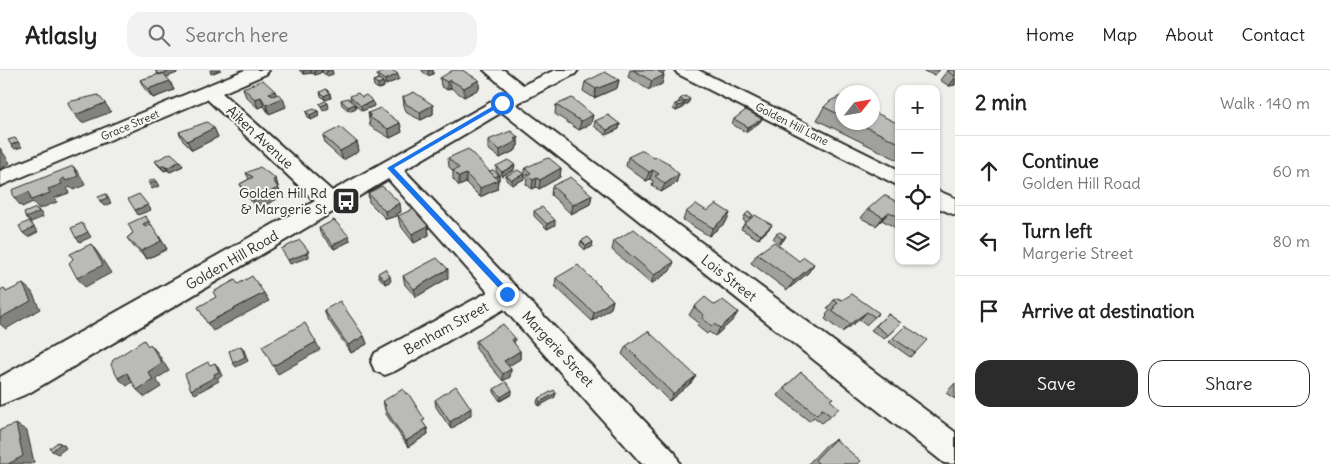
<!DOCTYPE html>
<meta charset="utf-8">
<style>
body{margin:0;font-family:Delius,sans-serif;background:#f2f2f2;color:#222}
.controls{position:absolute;right:15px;top:15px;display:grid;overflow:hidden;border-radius:10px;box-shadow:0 1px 4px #0004}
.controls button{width:45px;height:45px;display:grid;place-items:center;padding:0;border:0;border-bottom:1px solid #e0e0e0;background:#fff;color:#222;font:25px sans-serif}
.compass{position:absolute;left:835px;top:15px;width:45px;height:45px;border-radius:50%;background:#fff;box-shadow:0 1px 4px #0004;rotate:59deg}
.stop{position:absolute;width:15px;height:15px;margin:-11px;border:4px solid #1a73e8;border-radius:50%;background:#fff}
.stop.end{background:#1a73e8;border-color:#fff;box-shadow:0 1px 5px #0008}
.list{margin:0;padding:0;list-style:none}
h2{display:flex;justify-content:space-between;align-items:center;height:65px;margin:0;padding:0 20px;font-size:21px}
h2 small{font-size:16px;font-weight:400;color:#767676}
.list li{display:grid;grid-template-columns:32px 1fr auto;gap:15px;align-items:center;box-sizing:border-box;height:70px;padding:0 20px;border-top:1px solid #e0e0e0}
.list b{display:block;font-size:19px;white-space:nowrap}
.list p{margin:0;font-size:16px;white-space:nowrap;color:#767676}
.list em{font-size:16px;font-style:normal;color:#767676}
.actions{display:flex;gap:10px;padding:15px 20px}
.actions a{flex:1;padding:11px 0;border:1px solid #2b2b2b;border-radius:15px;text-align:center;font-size:18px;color:#2b2b2b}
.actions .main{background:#2b2b2b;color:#fff}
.icon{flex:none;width:28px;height:28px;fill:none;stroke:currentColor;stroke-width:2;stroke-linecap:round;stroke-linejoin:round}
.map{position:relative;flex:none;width:955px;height:394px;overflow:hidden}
header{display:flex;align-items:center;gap:30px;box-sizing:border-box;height:70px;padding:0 25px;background:#fff;border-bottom:1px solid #e0e0e0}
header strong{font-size:24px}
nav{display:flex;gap:28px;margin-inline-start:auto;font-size:18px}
.search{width:350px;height:45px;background:#f2f2f2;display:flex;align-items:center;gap:12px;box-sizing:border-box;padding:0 18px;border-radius:15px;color:#767676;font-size:19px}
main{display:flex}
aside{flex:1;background:#fff}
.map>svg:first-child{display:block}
</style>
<header>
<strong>Atlasly</strong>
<div class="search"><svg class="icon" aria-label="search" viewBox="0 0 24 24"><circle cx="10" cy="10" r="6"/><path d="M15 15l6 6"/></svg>Search here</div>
<nav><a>Home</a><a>Map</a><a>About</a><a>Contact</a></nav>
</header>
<main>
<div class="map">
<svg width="955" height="394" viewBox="0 0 955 394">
<rect width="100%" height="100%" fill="#eeeeea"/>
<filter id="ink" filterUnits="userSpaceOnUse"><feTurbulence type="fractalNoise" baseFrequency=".02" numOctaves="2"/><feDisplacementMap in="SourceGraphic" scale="10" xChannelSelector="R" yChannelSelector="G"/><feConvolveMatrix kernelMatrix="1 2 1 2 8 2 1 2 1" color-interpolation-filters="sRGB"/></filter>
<g filter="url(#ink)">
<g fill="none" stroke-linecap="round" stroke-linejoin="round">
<defs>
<path id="minor" d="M245,0H269L266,4L222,23L332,121L509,22L484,0H504L523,15L555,0H578L575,4L516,34L955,362V394L944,393L502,42L404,100L675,383L680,394H642L504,239L395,301L385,305L375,301L371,292L375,283L488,222L388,109L29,323L0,335V307L315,131L207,29L0,116V101Z
M675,0H698L899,100V116L678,4Z
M936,120L955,128V145L936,137Z"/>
</defs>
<!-- minor casing -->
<use href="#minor" stroke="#2b2b2b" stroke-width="4"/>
<!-- minor -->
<use href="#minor" fill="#f6f6f2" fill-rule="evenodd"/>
</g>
<!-- wall -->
<path fill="#a0a09d" stroke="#2b2b2b" d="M155,0H176L177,3L166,7L174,20L153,28L144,18L140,10L158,5Z
M299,0H322V2L315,5L312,3L304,4Z
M322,0H332L333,4L327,6L323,3Z
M422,0H433V4L428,6L422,1Z
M630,0H665L663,4L664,5L662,14L649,20L628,7Z
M921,0H940L934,5Z
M955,0V15L949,16L940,10L947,1Z
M377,5L399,9L386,15L383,13L384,17L378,19L374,16L373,11L378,9Z
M440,8L479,10V19L464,27L451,18L447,20L441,16Z
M619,10L617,18L594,28L583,21L585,12Z
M243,18L275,21L276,24L286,37L269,44L264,36L258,38L246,27Z
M320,22L331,28L325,30L321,26Z
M350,26L374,36L362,41L355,35L356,38L349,41L342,35L341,30H351Z
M403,27L433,35V44L421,50L407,43L404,36Z
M842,27V52H872L899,54V89L898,90L817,50L824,37Z
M680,29L688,34L683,36V38L676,41L673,39L675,34L678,33Z
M556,35L591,54L579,60L555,44Z
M318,41L319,46L311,50L308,47L306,42Z
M368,43L400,53L402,62L390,68L370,56Z
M734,49H762L759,53L745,62L732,54Z
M595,51L620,54L619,59L606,65L594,56Z
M214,58L218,67L192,80L183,71L179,62Z
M323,66L357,72L359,81L343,90L326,75Z
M518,67V76H517L516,80L500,88L488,79V70Z
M628,87L654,88L669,96L679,104L676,113L661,122L652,115L653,111L650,109L646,111L626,96Z
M448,88L499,105V110H498L497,119L480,127L466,113L459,116L453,109V101L449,97Z
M155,91L183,96L170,102L167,100L164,101L158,95Z
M496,96L514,100L502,106L496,101Z
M525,98H561L560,107L539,119L536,117L532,119L526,114L527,109L525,107Z
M246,103L276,109L281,127L257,139L244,122L240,114L249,109Z
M524,104V109L512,115L506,110V106Z
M552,116L592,125L590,134L571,144L551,125Z
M368,123L401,142L397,144V146L386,149L369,132Z
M899,133V160L882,150L876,156L861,148L868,139Z
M534,141L555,155L547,159L534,146Z
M707,141L730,143L726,152L709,166L683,150L686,142Z
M745,145L751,148L772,155L769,159L758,169L741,159L744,154L746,152L743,150Z
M145,146L157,163L167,179L147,189L134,177L127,168L133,163Z
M398,146L428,156L429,165L414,173L400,155Z
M319,158L349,166L350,171L334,179L320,163Z
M776,164L786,166L783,171L779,174L773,169Z
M581,171L592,177L585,180L580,175Z
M614,171L670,201L651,214L612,180Z
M757,184L814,194L808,203L787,220L751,193Z
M378,203L391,211L385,214L379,207Z
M403,206L448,208L416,227L405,215Z
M556,208L613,230L611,238L592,251L555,216Z
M834,230H842L879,243L866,255L859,250L842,262L825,249L827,246L826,245L830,240L827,239Z
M715,235L738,242L733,250L715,266L709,262L707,264L697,256L699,253L689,245L694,237Z
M324,240L364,266L367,274L351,283L327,248Z
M888,244L901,253L884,269L871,260Z
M905,256L915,283L910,287L889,272Z
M515,268L514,274L520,281V289L508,296L511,299L510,307L503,311L476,279V271Z
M626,276L696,306L691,313L669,331L622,284Z
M801,302L830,330L831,346L822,353L814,347L809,351L777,325Z
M955,313V329L946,323Z
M494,319L512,324L500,331L494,322Z
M555,327L539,336L537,333L538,329Z
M435,330L471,345L451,359L436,337Z
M383,331L427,358L428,364L408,377L386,344Z
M835,369L858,394H808L826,375Z"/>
<!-- shaded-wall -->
<path fill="#828280" stroke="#2b2b2b" d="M171,0H176L177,3L162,9L160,5Z
M210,0H221L211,4Z
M303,0H311L312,3L304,4Z
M316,0H322V2L315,5L314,1Z
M330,0H332L333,4L327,6L326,2Z
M431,0H433V4L428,6V1Z
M660,0H665L663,5H664L662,14L649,20L652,11L658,1Z
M398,4L399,9L386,15L385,10Z
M955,8V15L949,16Z
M450,10L451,18L447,20V12Z
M479,10V19L464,27V18Z
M619,10L617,18L594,28L596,19Z
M170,11L174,20L153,28L148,19Z
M383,12L384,17L378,19V14Z
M275,21L278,30L272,32L269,23Z
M330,23L331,28L325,30L324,26Z
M261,27L264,36L258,38L255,29Z
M283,28L286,37L269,44L266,35Z
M690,29L688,34L683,36V38L676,41L678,36L684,34L685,32Z
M373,31L374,36L362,41L361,36Z
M105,33L111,42L82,53L75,45Z
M328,33L329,38L323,41L321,36Z
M355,34L356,38L349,41L348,37Z
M433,35V44L421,50L420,42Z
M318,41L319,46L311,50L310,45Z
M593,45L591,54L579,60L581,51Z
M762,49L759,53L745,62L748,57Z
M400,53L402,62L390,68L388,59Z
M620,54L619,59L606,65L607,60Z
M214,58L218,67L192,80L187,71Z
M518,67V76H517L516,80L500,88V80L514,69Z
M15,68L22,77L15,79L11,75Z
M357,72L359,81L343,90L340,81Z
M0,78L10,93L0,99Z
M180,91L183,96L170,102L167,98Z
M164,95L167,100L164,101L161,97Z
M515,95L514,100L502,106V102Z
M73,96L80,105L85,115L73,120L70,117L67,119L69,123L55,128L57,132L39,139L33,132L22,137L14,128L29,122L48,119L60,110Z
M561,98L560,107L539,119L540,110Z
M653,100L650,109L646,111L649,102Z
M466,104V113L459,116V107Z
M524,104V109L512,115V110Z
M679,104L676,113L661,122L665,114Z
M499,105V110H498L497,119L480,127V118L492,108Z
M537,108L536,117L532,119L533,110Z
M276,109L281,127L257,139L253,130L273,110Z
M156,111L159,116L152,119L149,114Z
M106,124L111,133L104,136L100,131Z
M592,125L590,134L571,144L573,135Z
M400,133L401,142L397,144V146L386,149L385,141Z
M148,135L151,140L138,145L135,140Z
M36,138L41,143L43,147L31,152L26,148Z
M889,142L882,150L876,156L883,147Z
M730,143L726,152L709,166L713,158Z
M145,146L157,163L167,179L147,189L141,181L149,163L143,154Z
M555,150V155L547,159V154Z
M29,151L38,162L28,167L23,163Z
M82,153L91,167L80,172L76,168Z
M772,155L769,159L758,169L761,165Z
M428,156L429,165L414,173L412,164Z
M349,166L350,171L334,179L333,175Z
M786,166L783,171L779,174L782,169Z
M593,172L592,177L585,180L586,176Z
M91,174L98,183L111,203L85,217L77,208Z
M308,180L309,185V187L290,194L288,190Z
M674,192L670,201L651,214L654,205Z
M814,194L808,203L787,220L794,211Z
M448,199V208L416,227L414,219Z
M390,206L391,211L385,214L384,210Z
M23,214L32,222L40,239L6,259L0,254V248Z
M264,223L269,231L213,261L207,253Z
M613,230L611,238L592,251L594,243Z
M738,242L733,250L715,266L720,258Z
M867,242L859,250L842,262L850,254Z
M364,266L367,274L351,283L348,275Z
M316,272L320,280L278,304L273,296Z
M150,274L157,282L169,301L156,309L161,317L145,327L137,320L148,302Z
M241,276L244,280L248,291L236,297L233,293Z
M520,281V289L504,299V291Z
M215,293L218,297L222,306L217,308L219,311L195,324L191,320L214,304Z
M511,299L510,307L503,311V304Z
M127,303L135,310L127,316L118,308Z
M696,306L691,313L669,331L673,324Z
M512,320V324L500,331L501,327Z
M556,323L555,327L539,336L540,332Z
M471,338V345L451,359L450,352Z
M16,354L27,361L34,392L31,394H8Z
M427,358L428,364L408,377L406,371Z
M58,372L64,375L66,378L58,384L52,381Z"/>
<!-- building -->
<path fill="#babab7" stroke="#2b2b2b" d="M155,0H171L160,5Z
M386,0H392L398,4L385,10L377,5Z
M453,0H462L479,10L464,18L450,10L447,12L440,8Z
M633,0H660L658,1L664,5L652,11Z
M952,0H955V6L947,1Z
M605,2L619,10L596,19L585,12Z
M163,3L170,11L148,19L140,10Z
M379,9L383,12L378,14L373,11Z
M263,10L275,21L269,23L272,26L278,24L283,28L266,35L261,27L255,29L243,18Z
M326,19L330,23L324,26L320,22Z
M414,22L433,35L420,42L406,34L403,27Z
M358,23L362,27L366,25L373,31L361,36L350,26Z
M98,25L105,33L75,45L69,36L68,32Z
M685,26L690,29L685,32L680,29Z
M841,26L842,27V46L824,37L830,31Z
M348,28L355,34L348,37L341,30Z
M572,28L593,45L581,51L556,35Z
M325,31L328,33L321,36L319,34Z
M681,32L684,34L678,36L675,34Z
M380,38L400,53L388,59L369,47L371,46L368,43Z
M314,39L318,41L310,45L306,42Z
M746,40L762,49L748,57L734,49Z
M872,41L899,54V73L856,52H872Z
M608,45L620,54L607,60L595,51Z
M207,52L214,58L187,71L179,62Z
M340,57L357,72L340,81L323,66Z
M511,61L518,67L514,69L517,71L500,80L488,70Z
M15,68L18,72L11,75L8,70Z
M468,79L498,110L480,118L466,104L459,107L453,101L459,98L448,88Z
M643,80L654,88L657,87L670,94H668L679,104L665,114L655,106L659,104L653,100L649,102L628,87Z
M171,83L180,91L167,98L164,95L161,97L155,91Z
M549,88L561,98L540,110L537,108L533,110L527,105L531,103L525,98L545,89Z
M508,90L515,95L502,102L496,96Z
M73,96L78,106L66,111L64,108L60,110L62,114L48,119L50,123L31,130L29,122L14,128L12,120Z
M260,97L276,109L273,110L278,118L253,130L240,114L253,107L246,103Z
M493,100L499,105L495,107L489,101Z
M518,100L524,104L512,110L506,106Z
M571,107L592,125L573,135L552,116Z
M154,109L156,111L149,114L148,112Z
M382,116L400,133L394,136L395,137L385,141L368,123Z
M106,124L107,128L100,131L98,127Z
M139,124L148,135L135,140L128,129Z
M884,125L899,133V147L889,142L883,147L868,139Z
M696,134L707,141L716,134L730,143L713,158L686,142Z
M542,137L555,150L547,154L534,141Z
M36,138L39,142L26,148L24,143Z
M413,139L428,156L412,164L398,146Z
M748,142L753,145L749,148L745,145Z
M755,145L772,155L761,165L744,154Z
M145,146L149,151L143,154L145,157L151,154L161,171L141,181L127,168L133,163L128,154Z
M334,150L349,166L333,175L319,158Z
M29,151L34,157L23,163L19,156Z
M82,153L88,162L76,168L71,158Z
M634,159L674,192L654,205L614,171Z
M780,162L786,166L782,169L776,164Z
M588,167L593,172L586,176L581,171Z
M300,170L308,180L307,183L288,190L281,179Z
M774,172L799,191L804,187L814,194L794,211L757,184Z
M91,174L103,195L77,208L69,193L73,189L70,184Z
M437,188L448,199L414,219L403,206Z
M578,195L613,230L594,243L556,208Z
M385,199L390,206L384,210L378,203Z
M252,206L264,223L207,253L198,237L216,227L213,222L235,210L238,214Z
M23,214L31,231L0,248V220L4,218L6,222Z
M852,224L879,243L875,247L867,242L850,254L832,241L836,239L833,237L838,233L834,230L838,228L842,230Z
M705,227L715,235L723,230L738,242L720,258L714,254L712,256L702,248L704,245L694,237Z
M340,231L364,266L348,275L324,240Z
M888,244L901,253L888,265L876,256Z
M305,253L316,272L273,296L262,276Z
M503,254L515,268L512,270L520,281L504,291L511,299L503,304L476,271Z
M905,256L927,270L915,283L893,268Z
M648,261L696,306L673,324L626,276Z
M144,270L148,276L150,274L162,293L148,302L153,310L137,320L127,303L118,308L111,295L113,290Z
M241,276L245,287L233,293L229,281Z
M208,292L210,295L215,293L219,302L214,304L215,307L191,320L185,304Z
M801,302L833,328L830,330L839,338L831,346L822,339L817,345L784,318Z
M506,312L512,320L501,327L494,319Z
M456,316L471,338L450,352L435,330Z
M403,319L406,324L408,323L425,350L422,351L427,358L406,371L384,337L386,336L383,331Z
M554,320L556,323L540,332L538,329Z
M16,354L23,386L8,394H0V360Z
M835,369L861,391L858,394H819L815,390Z
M58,372L60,374L52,381L50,378Z"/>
</g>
<!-- route -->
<path fill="#1a73e8" d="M500,32L506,33L394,98L510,221L511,224L507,227L387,98Z"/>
<!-- icons -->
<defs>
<symbol id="bus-square" viewBox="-11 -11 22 22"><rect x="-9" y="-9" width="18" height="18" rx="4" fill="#2b2b2b" stroke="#f6f6f2"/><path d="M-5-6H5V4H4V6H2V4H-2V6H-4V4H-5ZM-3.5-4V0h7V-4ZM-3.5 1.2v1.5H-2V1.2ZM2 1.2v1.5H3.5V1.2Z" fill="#fff"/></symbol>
</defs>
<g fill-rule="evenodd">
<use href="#bus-square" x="330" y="115" width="32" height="32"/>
</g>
<g text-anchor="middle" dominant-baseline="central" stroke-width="4" stroke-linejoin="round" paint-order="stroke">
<!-- far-street labels -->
<g font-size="11" fill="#2b2b2b" stroke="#f6f6f2">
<text transform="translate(792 54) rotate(27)">Golden Hill Lane</text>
<text transform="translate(130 55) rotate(-23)">Grace Street</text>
</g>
<!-- street labels -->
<g font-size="14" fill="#2b2b2b" stroke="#f6f6f2">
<text transform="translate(260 67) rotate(43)">Aiken Avenue</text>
<text transform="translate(232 190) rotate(-30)">Golden Hill Road</text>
<text transform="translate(729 208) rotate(38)">Lois Street</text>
<text transform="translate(446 258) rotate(-29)">Benham Street</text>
<text transform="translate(558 279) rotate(47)">Margerie Street</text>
</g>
<!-- poi labels -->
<g font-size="14" fill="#2b2b2b" stroke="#f6f6f2" text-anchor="end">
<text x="327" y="123">Golden Hill Rd<tspan x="327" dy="16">&amp; Margerie St</tspan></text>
</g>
</g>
</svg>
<div class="controls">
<button>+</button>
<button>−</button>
<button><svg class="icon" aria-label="locate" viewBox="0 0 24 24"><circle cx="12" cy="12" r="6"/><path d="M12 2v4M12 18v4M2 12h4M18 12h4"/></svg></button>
<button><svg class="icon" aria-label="layers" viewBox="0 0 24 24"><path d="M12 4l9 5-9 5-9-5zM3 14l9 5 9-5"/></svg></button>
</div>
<svg class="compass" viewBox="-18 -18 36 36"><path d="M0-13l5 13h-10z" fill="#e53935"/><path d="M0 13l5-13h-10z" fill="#767676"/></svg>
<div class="stop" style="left:502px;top:33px"></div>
<div class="stop end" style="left:507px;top:224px"></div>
</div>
<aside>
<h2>2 min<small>Walk · 140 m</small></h2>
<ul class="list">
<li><svg class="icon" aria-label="ahead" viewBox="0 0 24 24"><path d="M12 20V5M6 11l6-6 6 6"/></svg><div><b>Continue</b><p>Golden Hill Road</p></div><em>60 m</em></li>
<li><svg class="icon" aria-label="left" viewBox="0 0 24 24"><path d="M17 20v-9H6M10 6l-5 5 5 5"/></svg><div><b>Turn left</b><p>Margerie Street</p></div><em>80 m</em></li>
<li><svg class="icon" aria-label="arrive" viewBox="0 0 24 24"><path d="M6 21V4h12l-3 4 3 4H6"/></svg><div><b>Arrive at destination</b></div></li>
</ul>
<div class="actions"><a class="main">Save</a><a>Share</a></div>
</aside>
</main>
